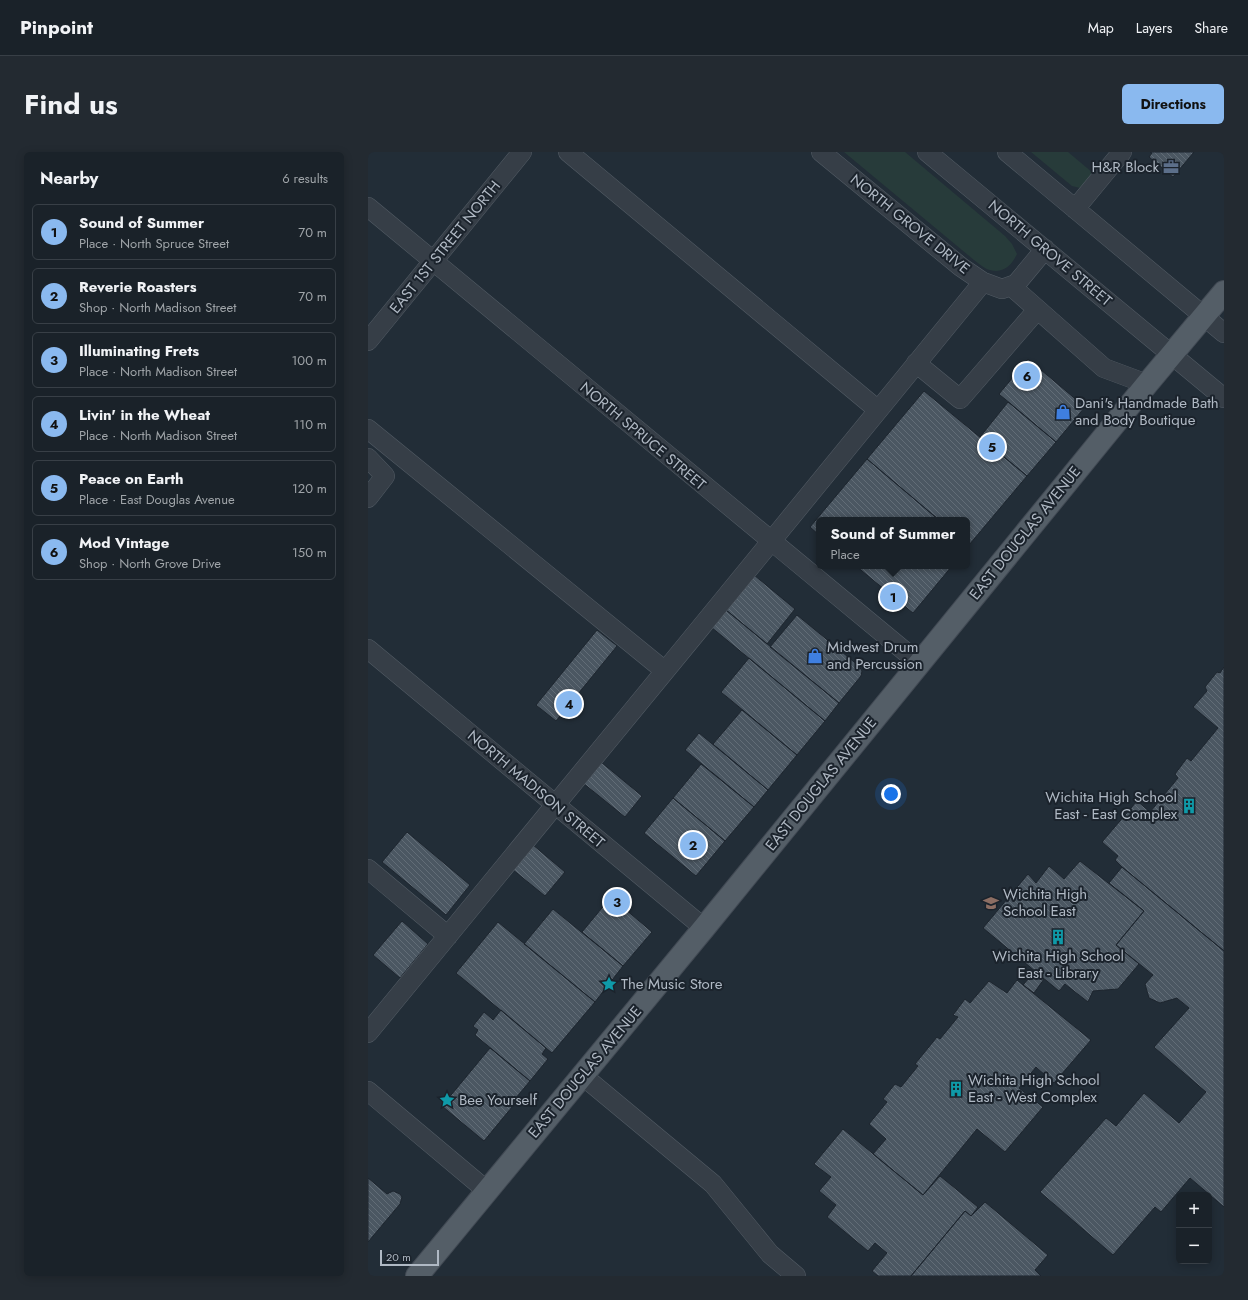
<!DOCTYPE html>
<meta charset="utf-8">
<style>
body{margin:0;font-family:Jost,sans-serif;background:#232a31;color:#f1f3f6}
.controls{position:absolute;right:12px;bottom:12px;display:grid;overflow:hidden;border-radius:6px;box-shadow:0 2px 10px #0003}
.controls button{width:36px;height:36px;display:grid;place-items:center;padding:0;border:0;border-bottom:1px solid #383f46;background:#1a2229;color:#f1f3f6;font:20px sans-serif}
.scale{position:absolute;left:12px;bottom:10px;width:59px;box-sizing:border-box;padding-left:4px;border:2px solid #b0b9c4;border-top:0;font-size:11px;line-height:14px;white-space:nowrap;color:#b0b9c4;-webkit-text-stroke:3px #1b232c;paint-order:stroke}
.you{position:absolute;left:523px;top:642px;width:14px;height:14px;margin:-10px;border:3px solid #fff;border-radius:50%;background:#1a73e8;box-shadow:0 0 0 6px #1a73e833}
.badge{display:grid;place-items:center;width:26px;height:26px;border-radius:50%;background:#8ab9ef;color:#111;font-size:13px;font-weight:700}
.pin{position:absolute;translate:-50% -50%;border:2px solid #fff;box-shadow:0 1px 4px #0006}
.popup{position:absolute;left:448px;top:365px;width:154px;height:52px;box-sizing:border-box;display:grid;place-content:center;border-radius:6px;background:#1a2229;filter:drop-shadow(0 1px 3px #0005);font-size:13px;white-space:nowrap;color:#9fa4a8}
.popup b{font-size:15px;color:#f1f3f6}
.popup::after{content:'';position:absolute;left:50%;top:100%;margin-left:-8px;border:8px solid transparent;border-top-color:#1a2229}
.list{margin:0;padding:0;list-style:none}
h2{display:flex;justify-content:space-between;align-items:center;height:52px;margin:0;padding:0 16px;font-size:17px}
h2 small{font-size:13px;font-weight:400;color:#9fa4a8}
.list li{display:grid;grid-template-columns:26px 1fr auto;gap:12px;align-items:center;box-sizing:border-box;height:56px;margin:0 8px 8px;padding:0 8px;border:1px solid #383f46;border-radius:6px}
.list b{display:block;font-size:15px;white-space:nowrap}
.list p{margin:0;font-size:13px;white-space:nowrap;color:#9fa4a8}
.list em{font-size:13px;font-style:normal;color:#9fa4a8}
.map{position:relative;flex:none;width:856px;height:1124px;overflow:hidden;border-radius:6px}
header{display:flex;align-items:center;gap:24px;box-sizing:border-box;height:56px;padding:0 20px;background:#1a2229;border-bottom:1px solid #383f46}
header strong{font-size:19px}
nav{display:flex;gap:22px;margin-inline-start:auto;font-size:14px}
.intro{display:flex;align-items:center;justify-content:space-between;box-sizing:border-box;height:96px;padding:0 24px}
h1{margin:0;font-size:28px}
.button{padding:10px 18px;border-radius:6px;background:#8ab9ef;color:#111;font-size:14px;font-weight:700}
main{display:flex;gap:24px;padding:0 24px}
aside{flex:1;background:#1a2229;border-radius:6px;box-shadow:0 2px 10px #0003}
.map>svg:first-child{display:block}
</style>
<header>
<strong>Pinpoint</strong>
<nav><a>Map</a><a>Layers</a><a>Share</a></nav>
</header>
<div class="intro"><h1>Find us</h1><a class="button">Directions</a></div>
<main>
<aside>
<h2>Nearby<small>6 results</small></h2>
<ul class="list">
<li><span class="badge">1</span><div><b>Sound of Summer</b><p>Place · North Spruce Street</p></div><em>70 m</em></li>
<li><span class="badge">2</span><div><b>Reverie Roasters</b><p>Shop · North Madison Street</p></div><em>70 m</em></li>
<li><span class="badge">3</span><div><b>Illuminating Frets</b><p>Place · North Madison Street</p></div><em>100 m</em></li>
<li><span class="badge">4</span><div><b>Livin' in the Wheat</b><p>Place · North Madison Street</p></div><em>110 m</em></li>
<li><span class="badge">5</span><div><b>Peace on Earth</b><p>Place · East Douglas Avenue</p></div><em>120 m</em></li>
<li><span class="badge">6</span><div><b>Mod Vintage</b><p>Shop · North Grove Drive</p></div><em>150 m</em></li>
</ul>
</aside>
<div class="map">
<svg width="856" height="1124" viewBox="0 0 856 1124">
<defs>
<pattern id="building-back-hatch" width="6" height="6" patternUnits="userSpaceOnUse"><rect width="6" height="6" fill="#4b5762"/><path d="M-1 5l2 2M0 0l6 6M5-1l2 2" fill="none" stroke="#626d77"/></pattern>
</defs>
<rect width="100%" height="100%" fill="#222d37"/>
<!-- green -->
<path fill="#273b3a" d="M476,0H537L637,84L644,92L649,102C644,113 635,122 622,118C617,117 610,111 606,108Z
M663,0H700L725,21L712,36L704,34Z"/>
<!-- building -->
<path fill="url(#building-back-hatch)" stroke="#1d252e" d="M782,0H826L805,25L781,5L784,1Z
M660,207L717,255L688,290L631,242Z
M556,239L659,324L601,393L599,391V368H571L499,307Z
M640,250L688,290L659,324L612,285Z
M499,307L571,368H451V383L442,375Z
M488,414H584L545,461Z
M386,423L427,457L399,492L358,458Z
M358,458L471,551L457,569L343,475Z
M429,463L491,514L494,519L493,524L471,551L402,495Z
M229,478L249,494L188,569L168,553Z
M381,506L457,569L429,603L353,540Z
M856,515V799L754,715L747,708L750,704L734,690L769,649L782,660L810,626L807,622L819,606L823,609L850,576L825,555L839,539L837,535L849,520L852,521Z
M374,558L429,603L400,638L345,592Z
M331,581L400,638L386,655L317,598Z
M233,610L274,644L257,665L215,631Z
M333,612L386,655L357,689L305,646Z
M305,646L357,689L328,724L276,681Z
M39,680L102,733L78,763L14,710Z
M165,693L197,720L177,744L144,717Z
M712,709L776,759L748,793L771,812L750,837L725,839L720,850L697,832L691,839L615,776L660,722L668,731L681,714L696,727Z
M754,715L856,799V1055L822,1026L793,1060L787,1055L745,1103L672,1040L738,966L748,974L776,941L811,971L838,940L786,895L821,856L809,846L792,851L781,846L777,832L785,823L748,793L776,759L741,731Z
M243,745L284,780L255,814L214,780Z
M185,757L255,814L227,850L156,792Z
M34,769L60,792L32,826L5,803Z
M130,770L227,850L184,901L88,821Z
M667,819L676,827L666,841L655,833Z
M649,828L723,888L686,931L668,915L651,936L675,955L637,1000L609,977L555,1043L505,1002L518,987L501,972L519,950L515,947L527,932L533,935L550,914L547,912L569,885L572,887L590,865L585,863L597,847L602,851L621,829L639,841Z
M133,858L178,896L174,902L180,907L162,929L107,883L110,878L105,874L116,860L125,868Z
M122,896L162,929L147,947L149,949L116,989L74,954Z
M475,977L555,1043L572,1024L610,1055L603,1064L597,1059L543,1124H510L504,1119L519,1101L507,1091L500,1099L459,1065L468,1053L451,1039L463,1025L446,1012Z
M0,1026L19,1042L25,1039L32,1042L34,1045L32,1052L0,1090Z
M617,1050L680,1103L667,1118L673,1124H543L597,1059L603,1064Z"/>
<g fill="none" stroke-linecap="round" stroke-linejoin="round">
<defs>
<path id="minor" d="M200,0L510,258
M453,0L593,115L615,130L634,137L648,132L677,97
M559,0L856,246
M639,0L856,181
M0,55L551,511
M707,57L754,0
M643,134L736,216L779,232
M0,189L154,0
M548,211L592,247L669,158
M0,277L297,519
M0,306L17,324L0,346
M0,497L336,776
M0,717L80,784
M0,881C206,632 410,380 615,130
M215,924L345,1032L402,1102L428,1124
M0,939L118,1038"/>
<path id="major" d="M49,1124L336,776L779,232L856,140"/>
</defs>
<!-- minor casing -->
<use href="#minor" stroke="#535c65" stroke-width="20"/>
<!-- major casing -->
<use href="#major" stroke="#424a54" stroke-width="24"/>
<!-- minor -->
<use href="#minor" stroke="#363e47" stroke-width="19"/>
<!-- major -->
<use href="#major" stroke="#545e67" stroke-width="22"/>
</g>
<!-- icons -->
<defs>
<symbol id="office-bare" viewBox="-9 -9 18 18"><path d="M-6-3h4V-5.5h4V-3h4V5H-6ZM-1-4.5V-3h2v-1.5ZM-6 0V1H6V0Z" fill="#5c6f8a" stroke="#1b232c" stroke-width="2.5" paint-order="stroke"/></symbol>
<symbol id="shop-bare" viewBox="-9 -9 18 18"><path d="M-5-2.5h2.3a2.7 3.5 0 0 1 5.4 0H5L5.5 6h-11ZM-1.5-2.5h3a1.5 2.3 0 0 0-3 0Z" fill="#3f7fe0" stroke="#1b232c" stroke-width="2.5" paint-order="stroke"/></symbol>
<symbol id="building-bare" viewBox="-9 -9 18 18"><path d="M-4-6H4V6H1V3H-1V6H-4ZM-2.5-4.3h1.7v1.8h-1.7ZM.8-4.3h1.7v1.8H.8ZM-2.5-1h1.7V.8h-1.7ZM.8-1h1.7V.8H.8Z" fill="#0f9aa8" stroke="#1b232c" stroke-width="2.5" paint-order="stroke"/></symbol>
<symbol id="school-bare" viewBox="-9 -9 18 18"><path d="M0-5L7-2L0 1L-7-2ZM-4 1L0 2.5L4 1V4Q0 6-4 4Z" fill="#8d6e63" stroke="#1b232c" stroke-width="2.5" paint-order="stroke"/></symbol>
<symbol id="sight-bare" viewBox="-9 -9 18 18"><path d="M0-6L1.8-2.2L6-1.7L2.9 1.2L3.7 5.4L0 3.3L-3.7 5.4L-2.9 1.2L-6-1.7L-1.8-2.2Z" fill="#0f9aa8" stroke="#1b232c" stroke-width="2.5" paint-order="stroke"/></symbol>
</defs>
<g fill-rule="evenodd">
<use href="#office-bare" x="792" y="4" width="22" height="22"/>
<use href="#shop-bare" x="684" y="249" width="22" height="22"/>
<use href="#shop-bare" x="436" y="493" width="22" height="22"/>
<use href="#building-bare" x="810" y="643" width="22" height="22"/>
<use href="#school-bare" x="612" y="740" width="22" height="22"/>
<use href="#building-bare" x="679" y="774" width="22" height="22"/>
<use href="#sight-bare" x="230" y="821" width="22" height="22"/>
<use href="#building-bare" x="577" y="926" width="22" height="22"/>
<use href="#sight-bare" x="68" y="937" width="22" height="22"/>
</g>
<g text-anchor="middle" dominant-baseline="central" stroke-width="4" stroke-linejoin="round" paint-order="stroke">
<!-- poi labels -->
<g font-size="15" fill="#b0b9c4" stroke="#1b232c" text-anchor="start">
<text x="791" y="15" text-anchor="end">H&amp;R Block</text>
<text x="707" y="251">Dani's Handmade Bath<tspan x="707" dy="17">and Body Boutique</tspan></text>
<text x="459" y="495">Midwest Drum<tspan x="459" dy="17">and Percussion</tspan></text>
<text x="809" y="645" text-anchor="end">Wichita High School<tspan x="809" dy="17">East - East Complex</tspan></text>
<text x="635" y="742">Wichita High<tspan x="635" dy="17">School East</tspan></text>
<text x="690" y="804" text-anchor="middle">Wichita High School<tspan x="690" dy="17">East - Library</tspan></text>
<text x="253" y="832">The Music Store</text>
<text x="600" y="928">Wichita High School<tspan x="600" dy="17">East - West Complex</tspan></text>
<text x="91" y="948">Bee Yourself</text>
</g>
<!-- street labels -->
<g font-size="15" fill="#b0b9c4" stroke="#1b232c">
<text transform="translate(542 72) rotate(39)">NORTH GROVE DRIVE</text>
<text transform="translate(77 95) rotate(-51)">EAST 1ST STREET NORTH</text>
<text transform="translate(682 101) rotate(40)">NORTH GROVE STREET</text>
<text transform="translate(275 284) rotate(40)">NORTH SPRUCE STREET</text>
<text transform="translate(657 381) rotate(-51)">EAST DOUGLAS AVENUE</text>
<text transform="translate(453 632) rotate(-51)">EAST DOUGLAS AVENUE</text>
<text transform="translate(168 637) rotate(40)">NORTH MADISON STREET</text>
<text transform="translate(217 920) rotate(-50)">EAST DOUGLAS AVENUE</text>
</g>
</g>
</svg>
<div class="controls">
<button>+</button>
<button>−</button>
</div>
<div class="scale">20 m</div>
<div class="you"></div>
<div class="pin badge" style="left:525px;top:445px">1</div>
<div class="popup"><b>Sound of Summer</b>Place</div>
<div class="pin badge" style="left:325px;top:693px">2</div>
<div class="pin badge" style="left:249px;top:750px">3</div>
<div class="pin badge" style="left:201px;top:552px">4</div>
<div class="pin badge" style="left:624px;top:295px">5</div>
<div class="pin badge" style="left:659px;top:224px">6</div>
</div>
</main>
